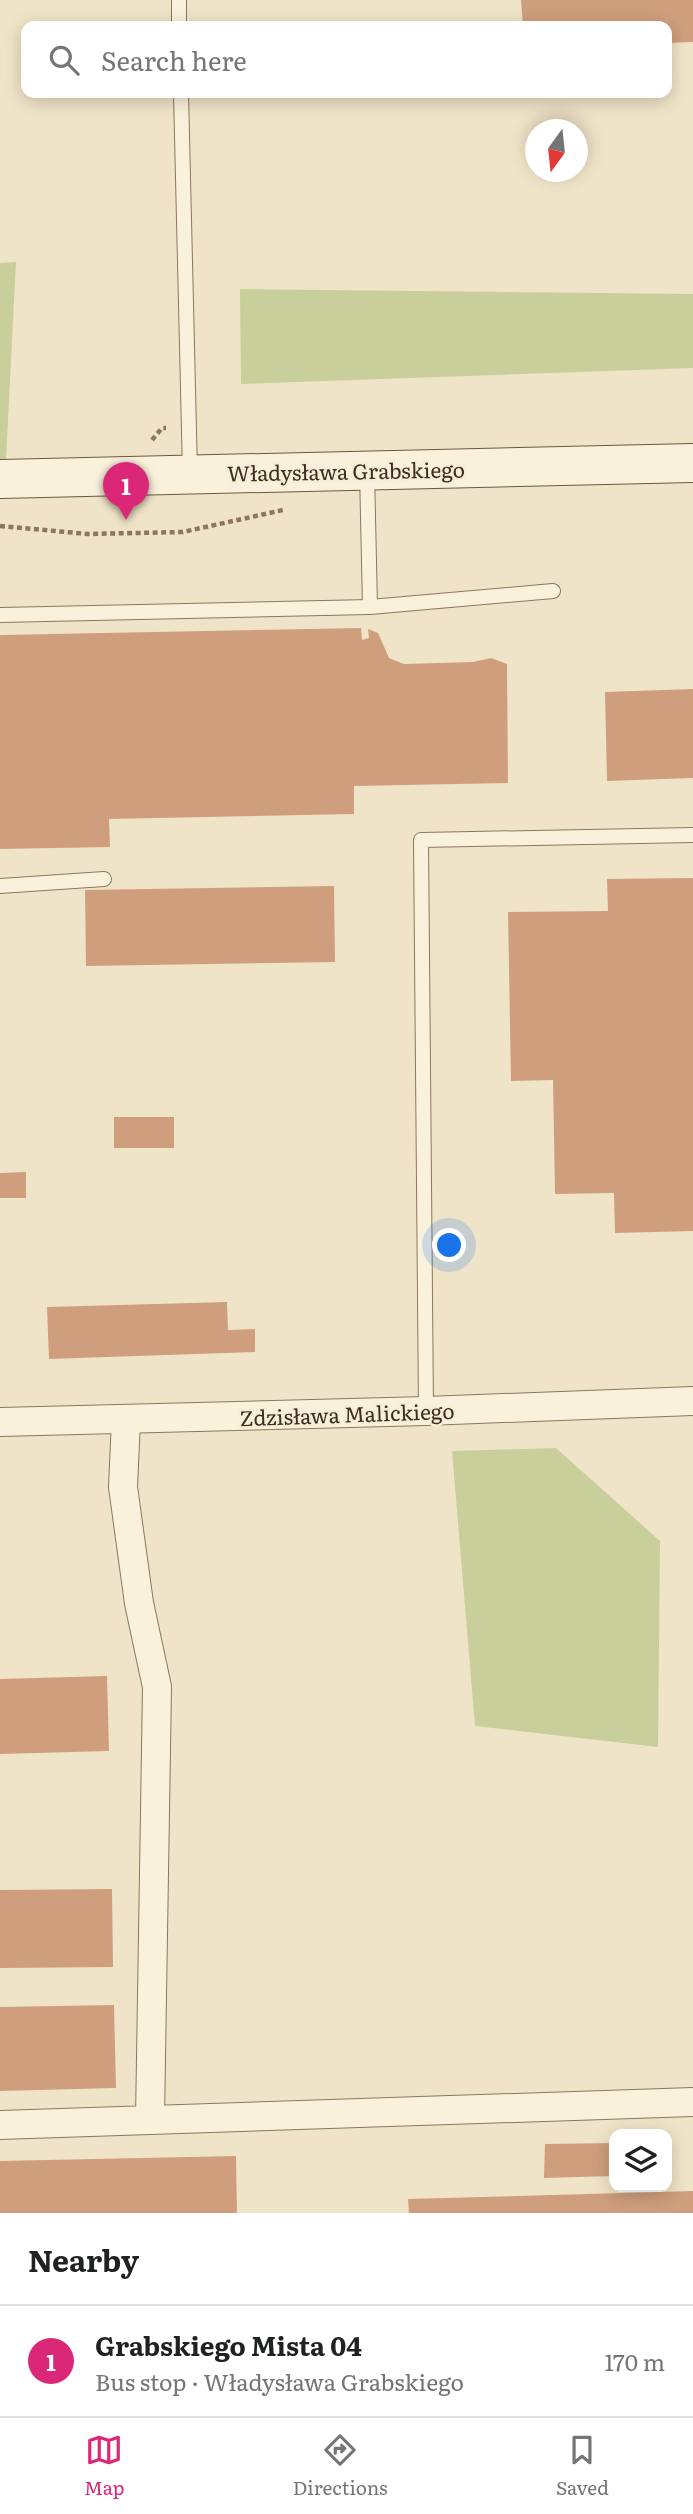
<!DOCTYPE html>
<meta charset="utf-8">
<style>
body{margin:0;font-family:Literata,serif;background:#f2f2f2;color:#202124}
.controls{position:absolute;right:21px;bottom:21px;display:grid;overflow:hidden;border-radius:14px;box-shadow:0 4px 18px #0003}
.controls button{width:63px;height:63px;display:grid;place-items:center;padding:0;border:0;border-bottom:2px solid #e0e0e0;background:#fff;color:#202124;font:35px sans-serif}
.compass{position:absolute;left:525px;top:119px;width:63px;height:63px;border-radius:50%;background:#fff;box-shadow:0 4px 18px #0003;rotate:195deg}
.you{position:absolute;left:450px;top:1246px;width:24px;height:24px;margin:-18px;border:5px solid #fff;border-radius:50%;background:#1a73e8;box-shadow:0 0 0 10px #1a73e833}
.badge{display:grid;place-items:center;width:46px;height:46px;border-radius:50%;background:#db2777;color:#fff;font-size:23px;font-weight:700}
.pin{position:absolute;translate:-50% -58px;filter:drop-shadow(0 2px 4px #0008)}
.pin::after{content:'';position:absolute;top:37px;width:24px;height:21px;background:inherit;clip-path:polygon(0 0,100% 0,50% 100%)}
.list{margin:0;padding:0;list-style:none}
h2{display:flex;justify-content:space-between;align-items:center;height:91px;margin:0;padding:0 28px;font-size:30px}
h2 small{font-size:23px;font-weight:400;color:#757577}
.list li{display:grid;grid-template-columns:46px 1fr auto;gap:21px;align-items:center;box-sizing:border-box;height:112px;padding:0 28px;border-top:2px solid #e0e0e0}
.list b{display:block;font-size:26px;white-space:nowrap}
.list p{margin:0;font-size:23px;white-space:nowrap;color:#757577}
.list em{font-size:23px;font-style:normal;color:#757577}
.icon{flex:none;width:38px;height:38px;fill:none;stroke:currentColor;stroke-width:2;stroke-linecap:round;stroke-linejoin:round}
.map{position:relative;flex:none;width:693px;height:2213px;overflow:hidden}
.search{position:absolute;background:#fff;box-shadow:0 4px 18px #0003;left:21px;right:21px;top:21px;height:77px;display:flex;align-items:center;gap:18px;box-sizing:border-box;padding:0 24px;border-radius:14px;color:#757577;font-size:26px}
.sheet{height:203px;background:#fff}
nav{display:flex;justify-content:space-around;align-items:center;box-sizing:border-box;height:98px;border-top:2px solid #e0e0e0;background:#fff;font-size:19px;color:#757577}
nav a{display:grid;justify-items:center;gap:4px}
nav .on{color:#db2777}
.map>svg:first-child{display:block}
</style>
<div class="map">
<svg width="693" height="2213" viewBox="0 0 693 2213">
<rect width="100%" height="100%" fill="#f0e4c8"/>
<!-- green -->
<path fill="#c9cf9b" d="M16,262L6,460H0V263Z
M240,289L693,294V368L241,384Z
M556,1448L660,1541L658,1747L475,1726L452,1451Z"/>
<!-- building -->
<path fill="#cf9f7d" d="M521,0H693V42L667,43V26H523Z
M361,628L362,640L369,638L368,629L378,633L389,658L404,664L473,662L491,658L507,664L508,783L354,786V814L109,819L110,847L0,849V635Z
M693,689V778L607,781L605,692Z
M693,878V1231L615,1233L614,1193L555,1194L553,1080L511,1081L508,912L608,911L607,879Z
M334,886L335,962L86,966L85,890Z
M114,1117H174V1148H114Z
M26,1172V1198H0V1173Z
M227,1302L228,1330L255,1329V1352L49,1359L47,1307Z
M107,1676L109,1751L0,1754V1679Z
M112,1889L113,1967L0,1968V1890Z
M114,2005L116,2088L0,2091V2007Z
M612,2143L614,2176L544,2178L545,2144Z
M236,2156L237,2213H0V2161Z
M693,2191V2213H409L408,2199Z"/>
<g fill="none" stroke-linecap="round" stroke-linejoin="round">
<defs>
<path id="lane" d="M179,0V26
M181,93L190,473
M370,607L553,591
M0,615L370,607L367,471
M0,886L104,879
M426,1411L421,840L693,835"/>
<path id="street" d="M126,1420L123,1487L139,1603L157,1687L150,2120
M0,1422L426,1411L693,1401
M0,2125L693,2102"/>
<path id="secondary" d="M0,479L693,463"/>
</defs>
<!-- lane casing -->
<use href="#lane" stroke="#8d765c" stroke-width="16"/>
<!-- street casing -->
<use href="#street" stroke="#8d765c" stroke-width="30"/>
<!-- secondary casing -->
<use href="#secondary" stroke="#6f573f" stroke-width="40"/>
<!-- path -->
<path stroke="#8d765c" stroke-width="4.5" stroke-dasharray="5 3.5" stroke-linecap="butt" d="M152,440L162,428H166
M0,526L88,534L183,532L283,510"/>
<!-- lane -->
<use href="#lane" stroke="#faf1dc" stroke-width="14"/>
<!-- street -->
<use href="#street" stroke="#faf1dc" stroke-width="28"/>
<!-- secondary -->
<use href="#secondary" stroke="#faf1dc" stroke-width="38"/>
</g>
<g text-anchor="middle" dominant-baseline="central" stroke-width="5" stroke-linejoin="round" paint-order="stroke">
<!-- street labels -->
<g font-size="21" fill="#3d2e20" stroke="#f7eed8">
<text transform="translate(346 470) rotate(-1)">Władysława Grabskiego</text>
<text transform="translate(347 1413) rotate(-2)">Zdzisława Malickiego</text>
</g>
</g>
</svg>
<div class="controls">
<button><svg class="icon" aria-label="layers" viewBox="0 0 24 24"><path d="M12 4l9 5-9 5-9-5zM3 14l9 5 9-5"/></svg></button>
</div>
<svg class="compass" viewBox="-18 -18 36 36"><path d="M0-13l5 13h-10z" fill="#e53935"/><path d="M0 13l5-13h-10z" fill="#757577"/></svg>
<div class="you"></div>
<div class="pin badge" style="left:126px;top:520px">1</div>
<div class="search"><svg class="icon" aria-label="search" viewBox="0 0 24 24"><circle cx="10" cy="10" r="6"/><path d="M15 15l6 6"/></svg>Search here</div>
</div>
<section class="sheet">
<h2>Nearby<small></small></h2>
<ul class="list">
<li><span class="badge">1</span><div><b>Grabskiego Mista 04</b><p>Bus stop · Władysława Grabskiego</p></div><em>170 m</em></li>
</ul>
</section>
<nav>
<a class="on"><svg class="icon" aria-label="map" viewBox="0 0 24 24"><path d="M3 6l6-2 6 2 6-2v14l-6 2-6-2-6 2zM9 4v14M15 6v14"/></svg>Map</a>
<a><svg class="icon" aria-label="directions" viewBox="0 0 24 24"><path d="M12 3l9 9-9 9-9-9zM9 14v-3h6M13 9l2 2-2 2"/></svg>Directions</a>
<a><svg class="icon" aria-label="saved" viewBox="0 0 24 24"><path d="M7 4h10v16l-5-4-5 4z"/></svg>Saved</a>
</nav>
